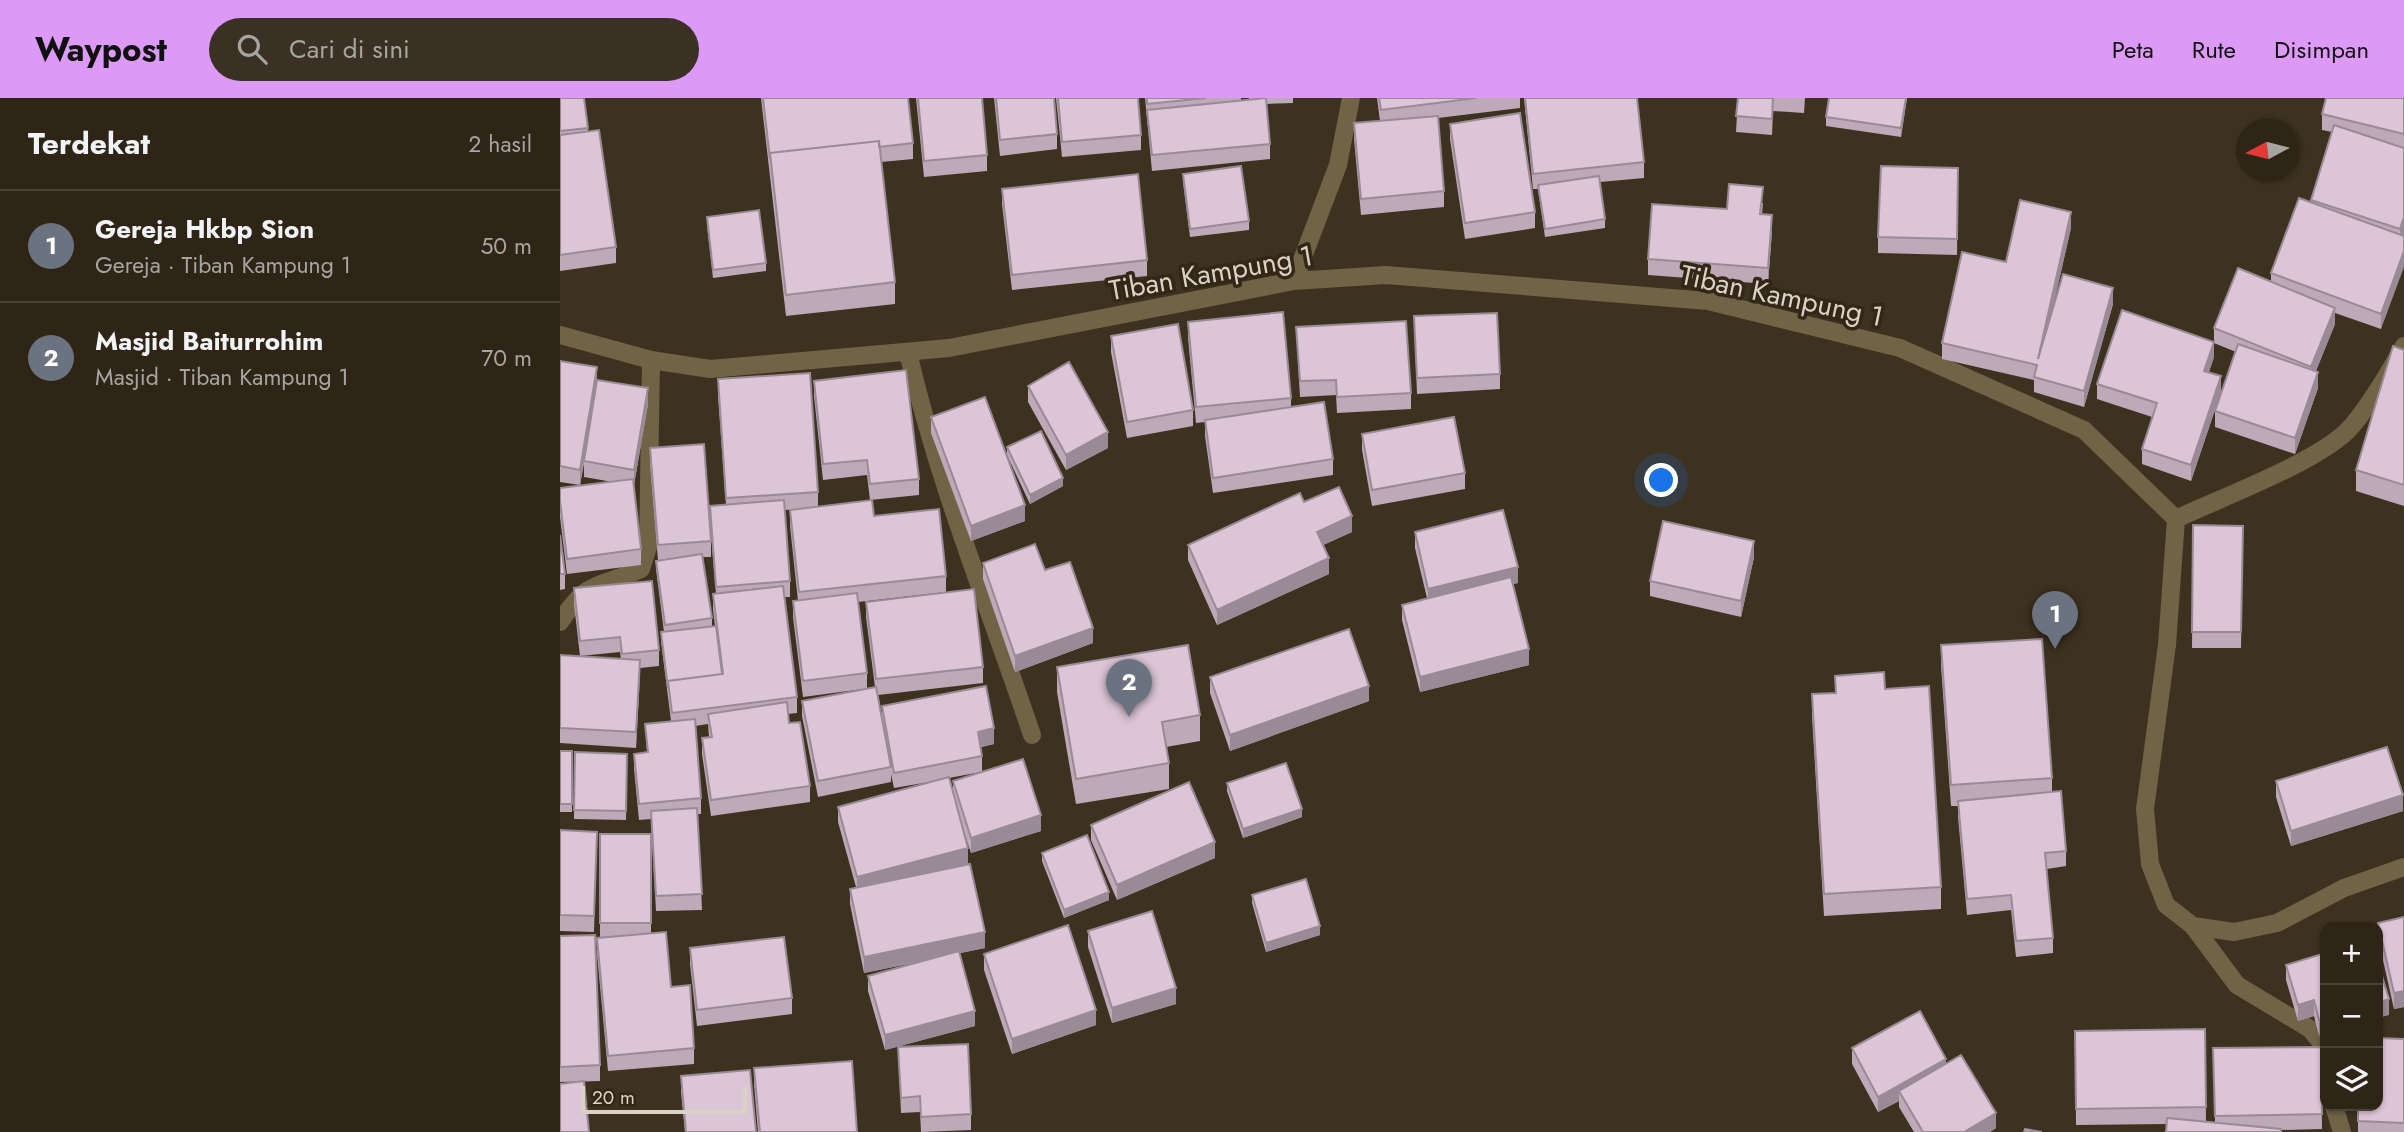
<!DOCTYPE html>
<html lang="id">
<meta charset="utf-8">
<style>
body{margin:0;font-family:Jost,sans-serif;background:#3a3124;color:#f1f3f6}
.controls{position:absolute;right:21px;bottom:21px;display:grid;overflow:hidden;border-radius:14px;box-shadow:0 2px 5px #0004}
.controls button{width:63px;height:63px;display:grid;place-items:center;padding:0;border:0;border-bottom:2px solid #494236;background:#2e2517;color:#f1f3f6;font:35px sans-serif}
.compass{position:absolute;left:1676px;top:21px;width:63px;height:63px;border-radius:50%;background:#2e2517;box-shadow:0 2px 5px #0004;rotate:263deg}
.scale{position:absolute;left:21px;bottom:18px;width:166px;box-sizing:border-box;padding-left:7px;border:4px solid #dad2c7;border-top:0;font-size:19px;line-height:24px;white-space:nowrap;color:#dad2c7;-webkit-text-stroke:5px #332716;paint-order:stroke}
.you{position:absolute;left:1102px;top:383px;width:24px;height:24px;margin:-18px;border:5px solid #fff;border-radius:50%;background:#1a73e8;box-shadow:0 0 0 10px #1a73e833}
.badge{display:grid;place-items:center;width:46px;height:46px;border-radius:50%;background:#dc99f5;color:#fff;font-size:23px;font-weight:700}
.pin{position:absolute;translate:-50% -58px;filter:drop-shadow(0 2px 4px #0008)}
.pin::after{content:'';position:absolute;top:37px;width:24px;height:21px;background:inherit;clip-path:polygon(0 0,100% 0,50% 100%)}
.list{margin:0;padding:0;list-style:none}
h2{display:flex;justify-content:space-between;align-items:center;height:91px;margin:0;padding:0 28px;font-size:30px}
h2 small{font-size:23px;font-weight:400;color:#a7a5a1}
.list li{display:grid;grid-template-columns:46px 1fr auto;gap:21px;align-items:center;box-sizing:border-box;height:112px;padding:0 28px;border-top:2px solid #494236}
.list b{display:block;font-size:26px;white-space:nowrap}
.list p{margin:0;font-size:23px;white-space:nowrap;color:#a7a5a1}
.list em{font-size:23px;font-style:normal;color:#a7a5a1}
.icon{flex:none;width:38px;height:38px;fill:none;stroke:currentColor;stroke-width:2;stroke-linecap:round;stroke-linejoin:round}
.map{position:relative;flex:none;width:1844px;height:1034px;overflow:hidden}
header{display:flex;align-items:center;gap:42px;box-sizing:border-box;height:98px;padding:0 35px;background:#dc99f5;color:#111}
header strong{font-size:33px}
nav{display:flex;gap:38px;margin-inline-start:auto;font-size:24px}
.search{width:490px;height:63px;background:#3a3124;display:flex;align-items:center;gap:18px;box-sizing:border-box;padding:0 24px;border-radius:38px;color:#a7a5a1;font-size:26px}
main{display:flex}
aside{flex:1;background:#2e2517}
.map>svg:first-child{display:block}
</style>
<header>
<strong>Waypost</strong>
<div class="search"><svg class="icon" aria-label="search" viewBox="0 0 24 24"><circle cx="10" cy="10" r="6"/><path d="M15 15l6 6"/></svg>Cari di sini</div>
<nav><a>Peta</a><a>Rute</a><a>Disimpan</a></nav>
</header>
<main>
<aside>
<h2>Terdekat<small>2 hasil</small></h2>
<ul class="list">
<li><span class="badge" style="background:#6b7280">1</span><div><b>Gereja Hkbp Sion</b><p>Gereja · Tiban Kampung 1</p></div><em>50 m</em></li>
<li><span class="badge" style="background:#6b7280">2</span><div><b>Masjid Baiturrohim</b><p>Masjid · Tiban Kampung 1</p></div><em>70 m</em></li>
</ul>
</aside>
<div class="map">
<svg width="1844" height="1034" viewBox="0 0 1844 1034">
<rect width="100%" height="100%" fill="#3d311f"/>
<g fill="none" stroke-linecap="round" stroke-linejoin="round">
<!-- street -->
<path stroke="#706346" stroke-width="18" d="M734,183L778,67L791,0
M0,237L91,262L150,271L389,250L734,183L826,177L1148,203L1340,250L1524,332L1616,421L1607,547L1585,711L1590,766L1606,807L1633,828L1674,834L1717,825L1784,790L1844,769
M348,254C378,385 429,509 472,637
M1616,421C1660,400 1761,363 1791,329C1812,304 1828,276 1844,248
M0,524C30,479 37,491 81,471L88,449L91,262
M1633,828L1677,887L1750,931L1765,949
M1774,1008L1782,1034"/>
</g>
<!-- wall -->
<path fill="#bda9b8" fill-rule="evenodd" d="M0,0H24L28,33L56,149V165L0,173Z
M201,0H348L353,45V61L321,64L335,184V206L226,218Z
M356,0H422L427,57V73L364,79Z
M434,0H494L497,36V51L440,58Z
M496,0H578L581,37V52L502,59Z
M585,0H681V2H689V0H733V5L706,6L710,46V61L592,73Z
M817,0H960V10L878,20L884,93V109L801,117L794,41V25L820,23Z
M964,0H1077L1084,64V80L1040,84L1045,121V130L985,139L978,91H973Z
M1178,0H1245L1244,15L1213,13L1212,37L1176,34Z
M1347,0L1341,39L1266,28V19Z
M1844,0V135L1821,231L1775,215V226L1756,273L1758,290L1735,356L1655,329V313L1676,254L1654,245V230L1711,184V175L1751,105L1772,34L1762,32V16Z
M890,26L975,114V130L905,141L890,41Z
M1398,70L1397,157L1318,155V139Z
M623,76L689,123V132L630,139L623,84Z
M442,91L587,162V178L452,192L442,106Z
M1203,105L1202,116L1212,133L1208,186L1088,177V161L1167,111Z
M147,119L206,165V173L153,180L147,127Z
M1511,130L1493,208L1553,206L1524,309L1474,294V282L1382,261V245L1446,164Z
M854,218L940,276V291L857,296Z
M628,224L731,300V309L773,361V377L653,395L645,338V324L636,325L628,240Z
M736,229L851,295V311L777,315L776,297L740,299Z
M551,238L633,312V328L567,340L551,254Z
M1844,252V408L1796,393V372Z
M1654,259L1649,274L1661,294L1631,383L1582,366V351L1592,319L1537,301V286Z
M0,263L88,306L74,387L81,451V467L7,476L0,419V390L53,384L24,379V366L20,387L0,384Z
M158,281L258,394V408L314,418L386,478V494L298,504L307,575V591L315,589L306,519V504L423,569V585L318,597L322,620V608L434,646L421,649L422,658V674L481,733L411,755L399,719L425,850L400,855L415,928L325,952L308,893V878L363,863L304,875L290,806V791L296,789L278,724V709L375,683L334,690L331,676V684L258,699L242,618V603L303,591L243,599L233,519V503H238L230,428V412L241,411L225,412L230,483V499H225L237,599V615L228,616L229,625L250,688V704L151,718L142,656V640L149,639L148,626L135,628L141,700V716H138L142,812L96,813L91,721L79,722L74,671V656L87,654L85,626L111,623L101,543V534H104L96,471V463L98,462L90,366V350L151,443V459H143L152,520V528H155L153,512V496H156L150,424V408L166,407L158,297ZM421,674L393,683V695L389,680Z
M254,283L359,381V397L310,402L307,377L263,382L254,298Z
M468,288L548,350L506,372L468,304Z
M371,319L465,423L411,443L371,335Z
M802,336L905,375V391L812,408L802,352Z
M447,349L503,388L470,406L447,357Z
M744,404L792,434L763,447L769,476L657,527L628,462V447Z
M1633,427L1683,428L1681,550H1632Z
M855,434L958,485L953,486L969,567L860,594L842,522V507L867,500L855,450Z
M0,437L5,476V491L0,492Z
M1194,459L1181,519L1090,498V483Z
M423,465L485,472L533,545L455,574L423,481Z
M14,490L99,552V568L80,570L76,650L0,645V557L61,561L60,554L20,558L14,506Z
M1381,547L1492,680V694L1506,753V768L1487,771L1493,840V855L1456,859L1451,812L1407,817L1398,719V708H1391L1381,568Z
M497,569L640,617V643L606,649L609,665V691L516,706L497,594Z
M1275,578L1325,591L1381,789V811L1264,818L1252,618V596L1275,595Z
M650,579L809,603L670,653L650,595Z
M0,653H12V714H0Z
M15,654L67,656L66,722L14,721Z
M1716,683L1843,713L1731,748L1716,699Z
M667,685L742,719L683,740L667,693Z
M531,727L655,760L557,802L531,742Z
M0,732L37,734L34,834L0,833Z
M40,736H91V835L134,950V966L48,973L37,856V840H40Z
M482,755L549,802L504,820L482,763Z
M692,797L760,837L706,854L692,805Z
M1844,819V909L1834,911L1818,840V825Z
M528,833L616,906L552,925L528,849Z
M0,838L40,967V983L0,984Z
M130,850L232,900V916L137,928L130,866Z
M1765,855L1759,938L1754,918L1738,923L1726,882V867Z
M424,856L536,927L452,956L424,872Z
M1645,931L1646,1023L1655,1024L1653,950L1761,949L1762,1031L1721,1032L1607,1026L1516,1027L1515,933Z
M1844,941V1034H1798V1008Z
M338,949L411,1016V1032L361,1034L360,1014L341,1015Z
M1292,950L1386,966L1436,1030L1430,1034H1354L1339,1009V1003L1318,1014L1292,966Z
M194,970L297,1034H198L194,986Z
M121,978L196,1034H125L121,994Z"/>
<!-- shaded-wall -->
<path fill="#9a8a96" d="M1346,0H1347L1341,39V30Z
M1511,114V130L1478,276V261Z
M1212,117V133L1208,186V170Z
M1844,119V135L1840,146V131Z
M1844,153V169L1821,231V216Z
M1553,190V206L1524,309V293Z
M1775,210V226L1751,284V269Z
M1654,244V259L1644,288V273Z
M37,269V284L20,387V372Z
M1758,274V290L1735,356V340Z
M1661,278V294L1631,383V367Z
M88,290V306L74,387V372Z
M548,334V350L506,372V357Z
M503,380V388L470,406V397Z
M465,407V423L411,443V428Z
M792,418V434L757,450V434Z
M1194,443V459L1181,519V503Z
M769,460V476L657,527V512Z
M958,469V485L868,507V491Z
M533,530V545L455,574V558Z
M969,551V567L860,594V579Z
M80,562V578L76,650V634Z
M809,588V603L670,653V637Z
M434,630V646L418,650V634Z
M1843,697V713L1731,748V733Z
M742,711V719L683,740V731Z
M481,717V733L411,755V740Z
M655,744V760L557,802V787Z
M408,750V766L297,794V779Z
M549,794V802L504,820V812Z
M760,828V837L706,854V845Z
M425,834V850L304,875V859Z
M616,890V906L552,925V910Z
M1844,893V909L1834,911V895Z
M1829,901V917L1818,920V905Z
M1754,902V918L1738,923V907Z
M536,912V927L452,956V941Z
M415,913V928L325,952V937Z
M1765,920V936L1759,938V922Z
M1386,961V977L1339,993V1003L1318,1014V999Z
M1436,1015V1030L1430,1034H1404Z"/>
<!-- building -->
<path fill="#dcc5d6" stroke="#9a8a96" stroke-width="2" d="M0,0H24L28,30L0,33Z
M203,0H348L353,45L319,49V43L210,55V61Z
M358,0H422L427,57L364,63Z
M436,0H494L497,36L440,42Z
M498,0H578L581,37L502,44Z
M587,0H646L587,6Z
M706,0L710,46L592,57L587,12Z
M819,0H916L821,12Z
M965,0H1077L1084,64L973,76Z
M1178,0H1213L1212,21L1176,18Z
M1269,0H1346L1341,30L1266,19Z
M1766,0H1844V36L1762,16Z
M960,15L975,114L905,125L890,26Z
M878,18L884,93L801,101L794,25Z
M1774,27L1844,50V119L1840,131L1751,102Z
M39,32L56,149L0,157V37Z
M319,43L335,184L226,197L210,55Z
M681,68L689,123L630,131L623,76Z
M1321,68L1398,70L1397,141L1318,139Z
M578,76L587,162L452,177L442,91Z
M1039,78L1045,121L985,131L978,87Z
M1169,86L1203,89L1200,116L1212,117L1208,170L1088,161L1092,106L1167,111Z
M1739,100L1844,138V153L1821,216L1711,175Z
M1460,102L1511,114L1478,261L1503,176L1553,190L1524,293L1474,279L1477,267L1382,245L1402,154L1446,164Z
M199,112L206,165L153,172L147,119Z
M1678,170L1775,210L1751,269L1654,230Z
M1562,212L1654,244L1644,273L1661,278L1631,367L1582,351L1597,305L1537,286Z
M723,214L731,300L636,309L628,224Z
M937,215L940,276L857,280L854,218Z
M846,223L851,295L777,299L776,282L740,283L736,229Z
M618,226L633,312L567,324L551,238Z
M1678,246L1758,274L1735,340L1655,313Z
M1833,248L1844,252V387L1796,372Z
M0,263L37,269L20,372L0,368Z
M509,264L548,334L506,357L468,288Z
M346,272L359,381L310,386L307,362L263,366L254,283Z
M250,275L258,394L166,400L158,281Z
M37,282L88,290L74,372L24,363Z
M425,299L465,407L411,428L371,319Z
M764,304L773,361L653,380L645,322Z
M894,319L905,375L812,392L802,336Z
M481,333L503,380L470,397L447,349Z
M144,346L151,443L98,447L90,350Z
M73,381L81,451L7,461L0,403V390Z
M779,389L792,418L757,434L769,460L657,512L628,447L740,395L744,404Z
M224,402L230,483L156,489L150,408Z
M312,402L314,418L379,411L386,478L239,494L230,412Z
M943,412L958,469L868,491L855,434Z
M1103,423L1194,443L1181,503L1090,483Z
M1633,427L1683,428L1681,534H1632Z
M0,437L5,476H0Z
M475,446L485,472L510,464L533,530L455,558L423,465Z
M142,456L152,520L105,527L96,463Z
M951,479L969,551L860,579L842,507Z
M92,483L99,552L62,556L60,539L20,543L14,490Z
M223,488L237,599L112,615L108,583L163,576L153,496Z
M414,491L423,569L316,581L306,504Z
M297,495L307,575L243,583L233,503Z
M156,528L162,576L108,583V590L101,534Z
M789,531L809,588L670,637L650,579Z
M1482,541L1492,680L1391,687L1381,547Z
M628,547L640,617L602,624L609,665L516,681L497,569Z
M0,557L80,562L76,634L0,630Z
M1324,574L1325,591L1369,588L1381,789L1264,796L1252,596L1276,595L1275,578Z
M426,588L434,630L418,634L422,658L334,675L322,608Z
M316,589L331,669L258,683L242,603Z
M227,604L229,625L240,624L250,688L151,702L142,640L152,639L148,616Z
M135,621L141,700L79,706L74,656L88,654L85,626Z
M1827,649L1843,697L1731,733L1716,683Z
M0,653H12V706H0Z
M15,654L67,656L66,713L14,712Z
M463,661L481,717L411,740L393,683Z
M726,665L742,711L683,731L667,685Z
M389,679L408,750L297,779L278,709Z
M629,684L655,744L557,787L531,727Z
M1501,693L1506,753L1485,755L1493,840L1456,843L1451,797L1407,801L1398,703Z
M137,710L142,796L96,798L91,713Z
M0,732L37,734L34,818L0,817Z
M40,736H91V825H40Z
M527,737L549,794L504,812L482,755Z
M410,766L425,834L304,859L290,791Z
M746,781L760,828L706,845L692,797Z
M592,813L616,890L552,910L528,833Z
M1844,819V893L1834,895L1818,825Z
M508,827L536,912L452,941L424,856Z
M106,834L111,889L130,887L134,950L48,958L37,840Z
M35,837L40,967L0,969V838Z
M224,839L232,900L137,912L130,850Z
M399,853L415,913L325,937L308,878Z
M1765,855V920L1759,922L1754,902L1738,907L1726,867Z
M1818,865L1829,901L1818,905Z
M1360,913L1386,961L1318,999L1292,950Z
M1645,931L1646,1009L1516,1011L1515,933Z
M1818,940L1844,941V1025L1798,1023V1008H1818Z
M408,946L411,1016L361,1019L360,998L341,1000L338,949Z
M1761,949L1762,1016L1655,1018L1653,950Z
M1401,957L1436,1015L1404,1034H1363L1339,993Z
M292,963L297,1034H200L194,970Z
M190,972L196,1034H126L121,978Z
M24,983L29,1034H0V986Z
M1607,1020L1721,1031V1034H1606Z
M1465,1031L1482,1034H1464Z"/>
<g text-anchor="middle" dominant-baseline="central" stroke-width="7" stroke-linejoin="round" paint-order="stroke">
<!-- street labels -->
<g font-size="28" fill="#dad2c7" stroke="#332716">
<text transform="translate(651 175) rotate(-10)">Tiban Kampung 1</text>
<text transform="translate(1222 198) rotate(12)">Tiban Kampung 1</text>
</g>
</g>
</svg>
<div class="controls">
<button>+</button>
<button>−</button>
<button><svg class="icon" aria-label="layers" viewBox="0 0 24 24"><path d="M12 4l9 5-9 5-9-5zM3 14l9 5 9-5"/></svg></button>
</div>
<svg class="compass" viewBox="-18 -18 36 36"><path d="M0-13l5 13h-10z" fill="#e53935"/><path d="M0 13l5-13h-10z" fill="#a7a5a1"/></svg>
<div class="scale">20 m</div>
<div class="you"></div>
<div class="pin badge" style="left:1495px;top:551px;background:#6b7280">1</div>
<div class="pin badge" style="left:569px;top:619px;background:#6b7280">2</div>
</div>
</main>
